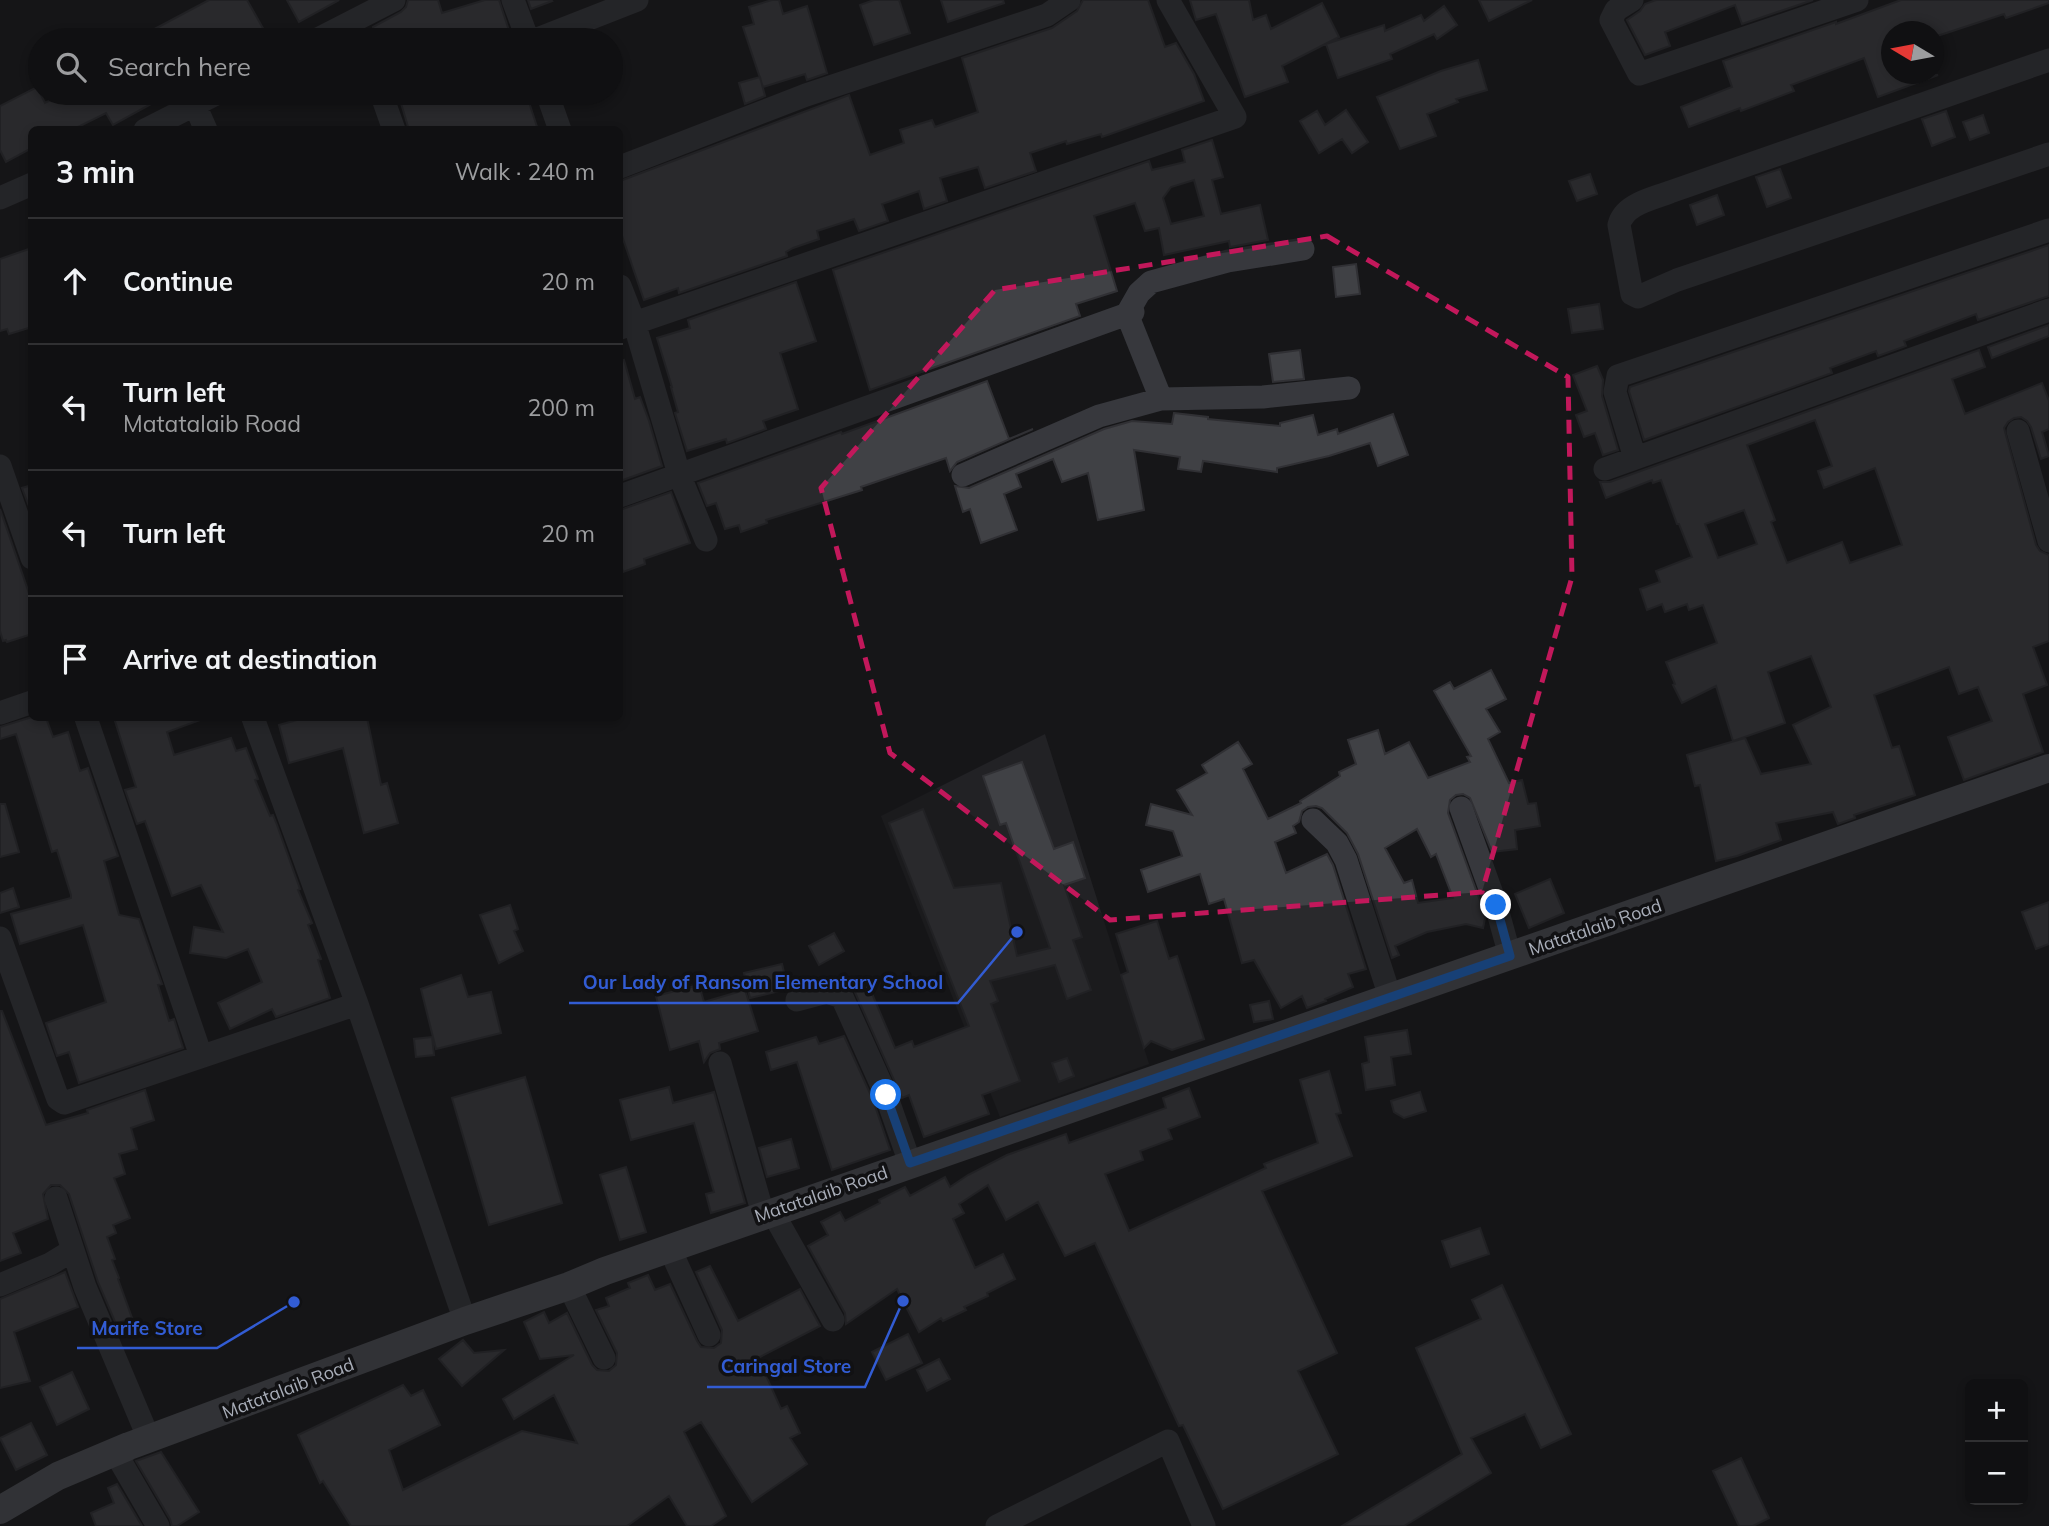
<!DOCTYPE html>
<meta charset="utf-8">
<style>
body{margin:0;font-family:Mulish,sans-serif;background:#19191b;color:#f1f3f6}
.controls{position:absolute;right:21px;bottom:21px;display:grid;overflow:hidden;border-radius:10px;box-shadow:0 4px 10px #0003}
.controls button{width:63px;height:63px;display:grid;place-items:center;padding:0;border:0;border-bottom:2px solid #303032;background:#101012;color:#f1f3f6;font:35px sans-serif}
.compass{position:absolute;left:1881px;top:21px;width:63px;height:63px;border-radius:50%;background:#101012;box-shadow:0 4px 10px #0003;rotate:280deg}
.stop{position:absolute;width:21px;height:21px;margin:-16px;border:5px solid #1a73e8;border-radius:50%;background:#fff}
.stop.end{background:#1a73e8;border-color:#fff;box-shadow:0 2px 7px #0008}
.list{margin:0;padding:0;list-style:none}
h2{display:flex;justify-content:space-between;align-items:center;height:91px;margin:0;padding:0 28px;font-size:30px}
h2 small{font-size:23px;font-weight:400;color:#9c9d9f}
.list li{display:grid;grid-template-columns:46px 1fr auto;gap:21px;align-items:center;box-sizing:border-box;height:126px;padding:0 28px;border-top:2px solid #303032}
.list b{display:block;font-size:26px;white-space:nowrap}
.list p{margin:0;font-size:23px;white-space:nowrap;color:#9c9d9f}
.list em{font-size:23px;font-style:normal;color:#9c9d9f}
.icon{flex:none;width:38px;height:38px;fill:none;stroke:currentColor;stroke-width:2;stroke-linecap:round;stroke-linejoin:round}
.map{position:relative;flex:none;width:2049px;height:1526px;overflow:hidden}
.search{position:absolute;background:#101012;box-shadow:0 4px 10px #0003;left:28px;top:28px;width:595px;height:77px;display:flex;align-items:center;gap:18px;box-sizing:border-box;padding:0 24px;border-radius:38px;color:#9c9d9f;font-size:26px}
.panel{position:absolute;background:#101012;box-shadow:0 4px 10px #0003;left:28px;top:126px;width:595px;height:595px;border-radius:10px}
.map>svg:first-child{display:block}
</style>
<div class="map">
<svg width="2049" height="1526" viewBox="0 0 2049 1526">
<rect width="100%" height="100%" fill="#161618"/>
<!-- built -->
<path fill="#222225" d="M1045,734L1149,1064L1000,1117L881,816Z"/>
<!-- building -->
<path fill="#404145" stroke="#303034" stroke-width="2" fill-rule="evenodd" d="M209,0H247L264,30L246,40H134Z
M287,0H339L299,22Z
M408,0H438L442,13L485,0H499L512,40H378L373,27L401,12L406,7Z
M528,0H551L552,1L531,9Z
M772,0H779L783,14L807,6L827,73L807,80L805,74L763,87L743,27L754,24L749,7Z
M874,0H899L910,33L874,45L860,5Z
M941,0H1003L1004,3L948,22Z
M1083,0H1148L1165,47L1176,43L1194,74L1204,101L1102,137L1101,134L1067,144L1066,141L1030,153L1036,171L985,188L978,167L940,178L947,201L924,209L919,191L882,204L888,221L859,231L854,219L817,231L819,239L793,248L786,252L787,256L679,293L678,288L644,300L620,230V181L849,95L870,155L904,143L900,130L932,120L935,127L978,112L962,58L1052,28L1077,11Z
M1190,0H1249L1253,20L1266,15L1271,29L1322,3L1339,37L1282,66L1288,82L1245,97L1216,14L1196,20Z
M1479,0H1532L1489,21Z
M1656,0H1813L1742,24L1735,5L1665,32L1670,46L1645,55L1627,20L1640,11L1645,4Z
M1901,0H2049V3L2006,18L2004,14L1934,37V32H1892V74L1938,75L1878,97L1864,58L1791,85L1794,91L1741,111L1740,108L1689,127L1681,107L1732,87L1723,61L1836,22V24Z
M1444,6L1457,25L1437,39L1434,34L1390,54L1392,59L1338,78L1326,44L1384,25L1385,31L1421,15L1424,21Z
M1478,60L1487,90L1456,99L1458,102L1427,114L1436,136L1400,149L1377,97L1441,71Z
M760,77L765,96L745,104L739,83Z
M37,87L45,103L65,93H171L113,125L106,113L72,130H32V148L6,162L0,150V106Z
M398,93H526L538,130H409Z
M1346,110L1368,142L1352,153L1342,139L1319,153L1300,121L1317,111L1325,125Z
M1946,111L1955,137L1932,146L1922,119Z
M1983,115L1989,133L1970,140L1963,122Z
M1212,140L1223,177L1212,180L1221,214L1260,205L1268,240L1230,247L1229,241L1164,255L1159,228L1145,231L1135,203L1094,216L1117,291L1076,304L1080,316L870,390L833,270L1149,161L1152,170L1185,162L1182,150ZM1194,180L1204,216L1171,224L1163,198L1171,187Z
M1780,169L1791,198L1767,207L1756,177Z
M1590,174L1597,194L1577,201L1569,181Z
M1717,195L1724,215L1697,225L1690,205Z
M2049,245V296L1978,320L1976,314L1904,341L1906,346L1878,356L1876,351L1830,368L1832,373L1644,440L1629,391L1630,387Z
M32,248V327L9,334L7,329L0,331V259Z
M1356,264L1360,294L1336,297L1333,267Z
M796,282L816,341L780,353L798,409L763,421L766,429L727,443L726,439L687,451L675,413L678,412L671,387H672L657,338L690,328L688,320Z
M1599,304L1603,329L1572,333L1568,309Z
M2049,325V336L1992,358L1988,347Z
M1300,350L1304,379L1273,382L1269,354Z
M1979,350L1985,367L1952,379L1965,414L2042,383L2049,401V429L2042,432L2049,456L2041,459L2031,427L2027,421L2021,417L2014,418L2008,422L2004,428L2036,545L2040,551L2049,555V641L2033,647L2047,685L2023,694L2043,752L1964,780L1948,737L1992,721L1978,687L1959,694L1949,667L1874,695L1892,748L1899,746L1915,795L1854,815L1855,818L1838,824L1833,812L1776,823L1781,840L1737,856L1716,861L1700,785L1695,786L1687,755L1745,738L1761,774L1811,764L1793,725L1831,707L1811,656L1768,672L1785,723L1733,741L1716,686L1682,703L1673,685L1675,684L1666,662L1717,643L1703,605L1689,610L1687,604L1665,612L1662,604L1647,610L1640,589L1660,582L1656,571L1692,557L1679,524H1677L1661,480L1653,483L1652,480L1606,498L1600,482H1610ZM1815,420L1832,466L1818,471L1824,488L1875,468L1902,545L1850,563L1842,542L1787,563L1771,522L1775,520L1747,445ZM1744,510L1757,544L1718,558L1705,524Z
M624,360L635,399L640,397L649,421L662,466L620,481V361Z
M1597,366L1603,380L1602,396L1618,450L1603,455L1595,433L1584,437L1576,415L1587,411L1573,375Z
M987,381L1009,439L1033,429L957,462L950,471L946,458L861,487L862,490L766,520L767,523L741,532L739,525L725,529L716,503L707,506L698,483L841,432L842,434Z
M1174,413L1208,417V419L1280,426V423L1313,415L1318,435L1337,429L1338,434L1393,414L1408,455L1378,466L1370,443L1329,456L1277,468V472L1203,461L1201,472L1178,469L1180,457L1134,450L1144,510L1098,520L1088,473L1062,482L1053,459L1016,474L1021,487L1004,494L1017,530L981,543L970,509L963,512L955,486L969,488L1104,429L1132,421L1172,424Z
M32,485V514L22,488Z
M671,492L690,543L644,559L645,564L623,572L620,562V510Z
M0,509L32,602V634L7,642L6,640L3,641L0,631Z
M1491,670L1506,699L1486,709L1500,732L1488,739L1509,783L1522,780L1528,804L1536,803L1540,826L1515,830L1517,849L1492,852L1470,798L1463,794L1456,795L1450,800L1448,813L1483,909L1485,918L1483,928L1466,924L1427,932L1395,946L1399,955L1392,958L1358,854L1347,833L1322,808L1316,806L1308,807L1302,811L1299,822L1293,826L1296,833L1275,842L1286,873L1327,854L1333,865L1366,969L1348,974L1353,987L1325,999L1326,1001L1307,1008L1302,996L1281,1008L1254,960L1242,963L1224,899L1209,904L1200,874L1148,892L1141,870L1182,856L1173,831L1146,825L1151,804L1192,815L1177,790L1207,773L1202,765L1238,742L1252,764L1243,769L1268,819L1301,803L1300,801L1340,776L1339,772L1356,764L1348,740L1378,730L1385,754L1409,742L1428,778L1470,762L1467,757L1471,756L1434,691L1450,682L1454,689ZM1417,829L1431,857L1436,854L1453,898L1418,903L1412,880L1404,883L1385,848Z
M32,717L46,718L53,737L68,732L80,771L88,768L118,856L104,861L119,915L139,919L162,984L158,985L169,1021L174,1019L183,1048L79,1083L69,1052L57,1056L46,1023L106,1002L83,925L20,944L11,914L71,898V895L57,850L52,852L16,734L0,739V727Z
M114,718H199L200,720L167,732L174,755L231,738L236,751L246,748L258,779L255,780L270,816L273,815L277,825L300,889L298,890L312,923L308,925L321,959L318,960L330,998L276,1017L272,1009L230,1029L218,1003L262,982L248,949L226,958L190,953L194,927L223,932L201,885L172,896L145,821L137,824L125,790L136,787Z
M304,718H367L381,785L387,783L398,823L364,833L343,748L289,763L279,725Z
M1022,762L1054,849L1073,842L1085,878L1064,885L1082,937L1073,940L1091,990L1067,999L1055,965L990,981L998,1001L991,1004L1020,1081L982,1095L989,1114L924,1137L909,1095L902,1098L854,990L868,984L895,1048L912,1041L914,1047L969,1026L889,823L923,809L954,888L1001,883L1017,956L1050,948L1006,823L1000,825L983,776Z
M0,804H5L19,852L0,857Z
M1550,879L1564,913L1529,928L1515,894Z
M13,888L19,907L0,913V893Z
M2049,902V944L2036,949L2022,912Z
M510,905L518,929L514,931L523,951L499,963L480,915Z
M1157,921L1169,959L1177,956L1204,1039L1172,1050L1151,1041L1144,1048L1121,975L1128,972L1116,934Z
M834,933L844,951L819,965L809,946Z
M782,964L788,989L750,998L744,973Z
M461,975L468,997L491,992L501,1033L436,1049L421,989Z
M699,985L704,1002L745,990L758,1031L719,1043L720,1049L710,1053L704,1062L699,1041L670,1050L656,996Z
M1269,1001L1273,1019L1254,1022L1250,1005Z
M0,1011H2L46,1125L88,1113L87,1110L145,1090L154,1120L131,1128L137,1149L119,1154L125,1174L114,1178L130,1218L113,1225L116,1233L107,1237L115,1259L112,1260L119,1278L118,1279L132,1318L116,1324L98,1282L69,1194L60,1185H51L43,1194L48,1219L13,1233L21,1253L0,1261Z
M1407,1030L1411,1054L1391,1057L1395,1085L1366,1090L1362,1064L1369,1062L1365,1037Z
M844,1036L873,1100L890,1150L832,1170L797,1062L771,1070L766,1052L816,1037L819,1044Z
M432,1037L434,1055L416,1057L414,1039Z
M1067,1058L1074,1076L1059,1082L1052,1063Z
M1329,1071L1341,1113L1336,1114L1352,1156L1262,1191L1337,1353L1298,1371L1338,1454L1223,1509L1183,1425L1179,1426L1095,1243L1065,1256L1038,1202L1006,1220L988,1185L959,1204L964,1213L953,1219L975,1268L1003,1254L1015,1279L987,1293L988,1296L964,1307L966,1310L943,1321L941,1318L919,1332L897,1289L846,1324L845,1313L808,1246L828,1235L821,1222L840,1212L845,1221L880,1203L879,1200L905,1187L910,1196L945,1177L950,1187L968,1175L1007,1155L1066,1134L1069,1143L1166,1108L1163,1098L1189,1088L1200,1117L1168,1129L1172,1139L1140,1151L1143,1160L1105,1174L1129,1231L1266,1168L1264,1164L1318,1143L1300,1080Z
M525,1077L562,1203L489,1225L452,1098Z
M669,1087L673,1103L714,1092L745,1203L711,1213L706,1194L714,1192L694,1123L631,1140L620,1100Z
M1420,1092L1426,1111L1404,1118L1394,1112L1391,1101Z
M791,1139L799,1168L767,1177L759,1148Z
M626,1167L646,1232L620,1240L600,1175Z
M1480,1228L1489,1254L1451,1267L1442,1241Z
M710,1266L738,1321L800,1289L820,1326L758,1358L781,1409L787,1406L800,1433L790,1438L807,1464L752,1502L701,1422L684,1432L726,1516L711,1526H687L669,1496L627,1526H351L323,1481L320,1483L298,1435L403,1385L411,1396L423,1390L440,1425L389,1450L403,1490L522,1431L577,1443L554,1395L514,1419L503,1399L574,1355L540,1359L524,1322L544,1312L549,1323L567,1313L592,1365L597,1370L609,1371L616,1365L617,1353L596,1310L609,1306L606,1298L630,1288L628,1283L648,1275L655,1290L670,1284L697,1341L701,1347L714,1348L721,1343L722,1330L696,1272Z
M65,1272L78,1307L14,1332L30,1381L0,1388V1299Z
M1502,1285L1571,1434L1541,1448L1525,1414L1471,1438L1491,1473L1404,1526H1342L1462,1454L1416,1348L1481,1319L1472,1300Z
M908,1334L922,1363L886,1380L872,1352Z
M463,1340L474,1353L504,1350L462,1386L439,1359Z
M939,1359L950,1379L927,1391L917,1370Z
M72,1372L89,1409L57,1425L40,1387Z
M31,1423L47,1455L16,1470L0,1438Z
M161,1452L199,1512L177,1526H172L170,1519L136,1461Z
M1741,1458L1769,1518L1753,1526H1739L1713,1471Z
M117,1484L142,1526H96L91,1513L114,1503L108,1488Z"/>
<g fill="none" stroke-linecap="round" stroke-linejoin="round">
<!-- minor -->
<path stroke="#37383d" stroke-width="23" d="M513,0L528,40
M1632,0L1616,10L1611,20L1639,74L1857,0
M316,40L394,0
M535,40L637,0
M2049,60L1670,192C1652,199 1624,204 1619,225L1632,294L1638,297L1677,280L2049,154
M381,93L394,130
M547,93L560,130
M195,105L206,130
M145,130L218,93
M620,167L806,95L1047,15L1069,0
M0,198L32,184
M620,286L634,322L679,474L706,540
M620,328L1235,117L1168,0
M1161,399L1263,397L1349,388
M2018,431L2049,541
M1635,458L1615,392L1618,376L2049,230
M0,466L32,558
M1605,469L2049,310
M963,475L1099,416L1161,399L1127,314L1139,293L1151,282L1228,261L1303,249
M620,496L1133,312
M0,713L32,702
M86,718L201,1056
M253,718L357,1004L465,1321
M1461,808L1496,905L1510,956
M1313,820L1337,843L1346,860L1390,997
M0,938L58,1099L64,1103L357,1004
M797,1000L827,992L842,997L886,1095L910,1163
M720,1063L763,1214
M56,1198L85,1287L149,1439
M772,1211L833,1320
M669,1247L709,1335
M0,1285L50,1264L73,1250
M569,1286L604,1358
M115,1452L158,1526
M997,1526L1168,1441L1204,1526"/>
<!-- major -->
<path stroke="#53555c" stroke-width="28" d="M0,1510L58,1476L129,1446L465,1321L569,1286L605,1271L2049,768"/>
</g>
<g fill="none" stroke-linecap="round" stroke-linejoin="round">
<!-- route -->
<path stroke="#1a73e8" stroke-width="9" d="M886,1095L910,1163L1510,956L1496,905"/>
</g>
<!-- marked area -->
<path d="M0 0H2049V1526H0ZM1327,236L1568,377L1572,577L1482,892L1110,920L890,753L821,488L995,290Z" fill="#161618" fill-opacity=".55" fill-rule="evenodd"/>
<path fill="none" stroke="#c2185b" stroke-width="5" stroke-dasharray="14 9" stroke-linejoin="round" d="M1327,236L1568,377L1572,577L1482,892L1110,920L890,753L821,488L995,290Z"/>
<g text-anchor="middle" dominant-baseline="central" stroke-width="7" stroke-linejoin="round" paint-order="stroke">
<!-- street labels -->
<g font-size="18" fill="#a8adb8" stroke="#111113">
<text transform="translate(1595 927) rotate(-19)">Matatalaib Road</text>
<text transform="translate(821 1194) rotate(-19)">Matatalaib Road</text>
<text transform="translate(288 1388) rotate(-21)">Matatalaib Road</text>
</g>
</g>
<!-- callouts -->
<path fill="none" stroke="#325cd3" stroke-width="2.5" d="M1017 932L958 1003H569M294 1302L217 1348H77M903 1301L865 1387H707"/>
<g fill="#325cd3" stroke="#111113" stroke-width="2.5">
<circle cx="1017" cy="932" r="7"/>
<circle cx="294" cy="1302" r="7"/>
<circle cx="903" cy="1301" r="7"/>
</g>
<g font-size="19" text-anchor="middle" font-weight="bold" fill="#325cd3" stroke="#111113" stroke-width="7" stroke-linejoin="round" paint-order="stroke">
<text x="763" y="989">Our Lady of Ransom Elementary School</text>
<text x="147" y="1335">Marife Store</text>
<text x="786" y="1373">Caringal Store</text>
</g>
</svg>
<div class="controls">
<button>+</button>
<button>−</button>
</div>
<svg class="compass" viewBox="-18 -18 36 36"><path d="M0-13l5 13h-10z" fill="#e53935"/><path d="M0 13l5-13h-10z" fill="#9c9d9f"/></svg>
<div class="stop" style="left:886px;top:1095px"></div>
<div class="stop end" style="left:1496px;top:905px"></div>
<div class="search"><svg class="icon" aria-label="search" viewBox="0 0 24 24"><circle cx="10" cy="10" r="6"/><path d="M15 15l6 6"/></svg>Search here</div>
<section class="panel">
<h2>3 min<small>Walk · 240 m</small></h2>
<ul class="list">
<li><svg class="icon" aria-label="ahead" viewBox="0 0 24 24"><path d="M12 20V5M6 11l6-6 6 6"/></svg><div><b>Continue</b></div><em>20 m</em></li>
<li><svg class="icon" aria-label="left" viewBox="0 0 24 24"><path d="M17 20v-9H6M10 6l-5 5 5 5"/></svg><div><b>Turn left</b><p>Matatalaib Road</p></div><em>200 m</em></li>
<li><svg class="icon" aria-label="left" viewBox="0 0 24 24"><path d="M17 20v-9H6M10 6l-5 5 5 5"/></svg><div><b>Turn left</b></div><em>20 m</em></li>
<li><svg class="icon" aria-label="arrive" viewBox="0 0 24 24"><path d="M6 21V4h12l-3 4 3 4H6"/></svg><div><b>Arrive at destination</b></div></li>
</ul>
</section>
</div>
